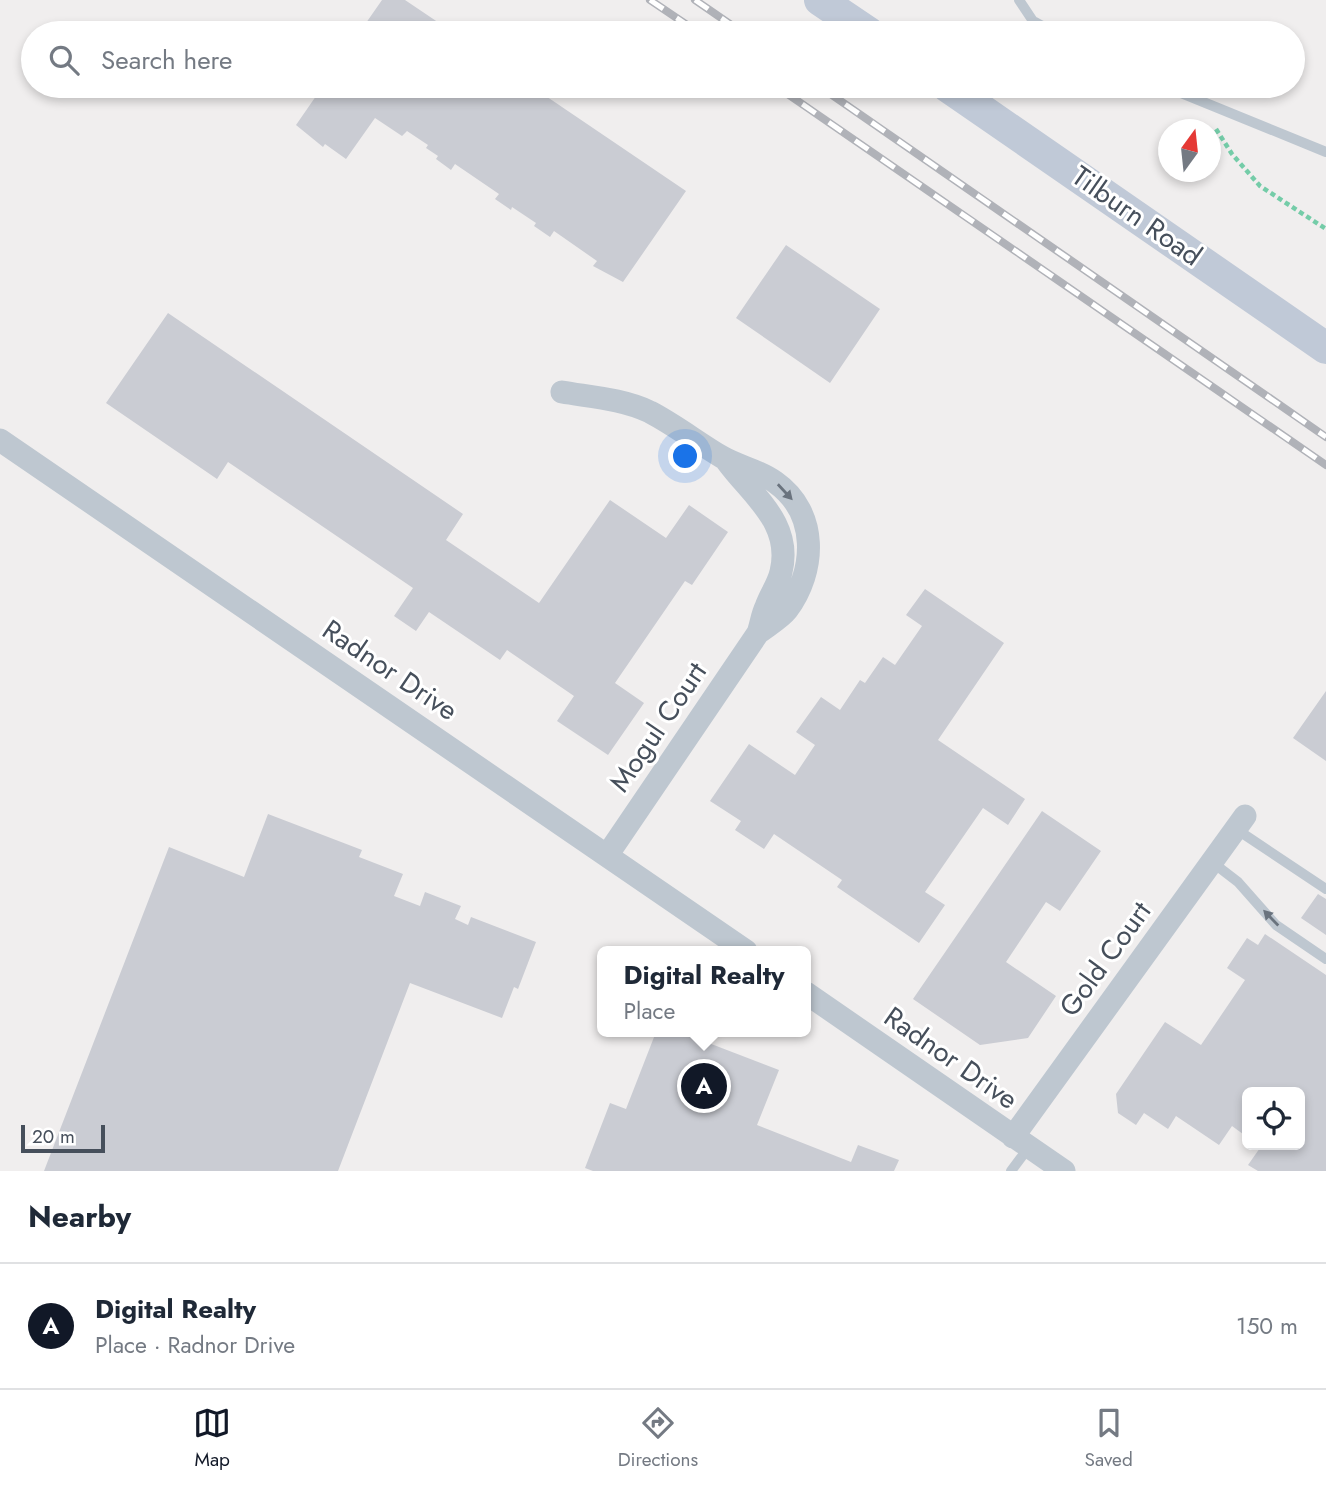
<!DOCTYPE html>
<meta charset="utf-8">
<style>
body{margin:0;font-family:Jost,sans-serif;background:#f2f2f3;color:#1f2937}
.controls{position:absolute;right:21px;bottom:21px;display:grid;overflow:hidden;border-radius:10px;box-shadow:0 4px 10px #0003}
.controls button{width:63px;height:63px;display:grid;place-items:center;padding:0;border:0;border-bottom:2px solid #e0e1e3;background:#fff;color:#1f2937;font:35px sans-serif}
.compass{position:absolute;left:1158px;top:119px;width:63px;height:63px;border-radius:50%;background:#fff;box-shadow:0 4px 10px #0003;rotate:15deg}
.scale{position:absolute;left:21px;bottom:18px;width:84px;box-sizing:border-box;padding-left:7px;border:4px solid #464f5b;border-top:0;font-size:19px;line-height:24px;white-space:nowrap;color:#464f5b;-webkit-text-stroke:5px #fff;paint-order:stroke}
.you{position:absolute;left:686px;top:457px;width:24px;height:24px;margin:-18px;border:5px solid #fff;border-radius:50%;background:#1a73e8;box-shadow:0 0 0 10px #1a73e833}
.badge{display:grid;place-items:center;width:46px;height:46px;border-radius:50%;background:#111827;color:#fff;font-size:23px;font-weight:700}
.pin{position:absolute;translate:-50% -50%;border:4px solid #fff;box-shadow:0 2px 7px #0006}
.popup{position:absolute;left:597px;top:946px;width:214px;height:91px;box-sizing:border-box;display:grid;place-content:center;border-radius:10px;background:#fff;filter:drop-shadow(0 2px 5px #0005);font-size:23px;white-space:nowrap;color:#747a83}
.popup b{font-size:26px;color:#1f2937}
.popup::after{content:'';position:absolute;left:50%;top:100%;margin-left:-14px;border:14px solid transparent;border-top-color:#fff}
.list{margin:0;padding:0;list-style:none}
h2{display:flex;justify-content:space-between;align-items:center;height:91px;margin:0;padding:0 28px;font-size:30px}
h2 small{font-size:23px;font-weight:400;color:#747a83}
.list li{display:grid;grid-template-columns:46px 1fr auto;gap:21px;align-items:center;box-sizing:border-box;height:126px;padding:0 28px;border-top:2px solid #e0e1e3}
.list b{display:block;font-size:26px;white-space:nowrap}
.list p{margin:0;font-size:23px;white-space:nowrap;color:#747a83}
.list em{font-size:23px;font-style:normal;color:#747a83}
.icon{flex:none;width:38px;height:38px;fill:none;stroke:currentColor;stroke-width:2;stroke-linecap:round;stroke-linejoin:round}
.map{position:relative;flex:none;width:1326px;height:1171px;overflow:hidden}
.search{position:absolute;background:#fff;box-shadow:0 4px 10px #0003;left:21px;right:21px;top:21px;height:77px;display:flex;align-items:center;gap:18px;box-sizing:border-box;padding:0 24px;border-radius:38px;color:#747a83;font-size:26px}
.sheet{height:217px;background:#fff}
nav{display:flex;justify-content:space-around;align-items:center;box-sizing:border-box;height:98px;border-top:2px solid #e0e1e3;background:#fff;font-size:19px;color:#747a83}
nav a{display:grid;justify-items:center;gap:4px}
nav .on{color:#111827}
.map>svg:first-child{display:block}
</style>
<div class="map">
<svg width="1326" height="1171" viewBox="0 0 1326 1171">
<rect width="100%" height="100%" fill="#f0eeee"/>
<!-- building -->
<path fill="#caccd3" d="M382,0H405L454,33H359Z
M323,86H531L686,191L623,282L593,266L597,261L554,231L550,237L534,226L536,223L512,207L511,210L495,199L499,194L455,164L451,170L436,159L438,156L426,148L428,145L407,131L402,136L375,118L346,159L325,144L323,147L296,125Z
M786,245L880,309L830,383L736,318Z
M168,313L463,514L446,540L539,603L610,500L666,538L689,505L728,532L692,585L685,581L615,683L644,703L608,755L557,721L574,696L507,650L500,660L429,612L416,631L394,616L413,588L228,462L217,479L106,403Z
M925,589L1004,643L938,740L1025,799L1008,825L983,808L925,892L945,905L919,943L837,887L842,880L774,834L764,849L735,830L741,821L710,801L749,744L795,775L815,745L796,732L821,697L840,710L860,680L865,683L883,657L895,665L922,626L906,615Z
M1326,691V761L1293,738Z
M1042,811L1101,851L1060,911L1046,902L1006,962L1056,996L1028,1038L980,1045L913,999Z
M268,814L362,850L359,857L403,874L394,896L420,906L425,892L461,906L455,919L468,925L471,917L536,942L518,989L514,987L502,1018L410,983L338,1171H44L169,847L244,877Z
M1318,894L1326,899V935L1301,918Z
M1265,934L1326,975V1171H1258L1248,1165L1262,1145H1300V1092H1247V1137L1232,1126L1219,1145L1176,1116L1168,1129L1144,1113L1136,1125L1118,1113L1116,1094L1165,1022L1201,1045L1245,980L1227,968L1247,938L1258,945Z
M656,1032H680L779,1070L757,1125L851,1162L858,1145L899,1160L894,1171H593L585,1168L610,1103L626,1109Z"/>
<g fill="none" stroke-linecap="round" stroke-linejoin="round">
<!-- path -->
<path stroke="#74cca8" stroke-width="4.5" stroke-dasharray="5 3.5" stroke-linecap="butt" d="M1216,129L1232,154L1260,186L1326,229"/>
<!-- lane -->
<path stroke="#bec7d0" stroke-width="10" d="M1019,0L1033,21L1055,33
M1164,86L1326,152
M1236,829L1326,889
M1212,862L1238,882L1276,925L1326,959
M1011,1171L1029,1147"/>
<!-- street -->
<path stroke="#bec7d0" stroke-width="23" d="M562,392C591,397 623,399 650,412C675,425 698,443 722,457C739,467 759,470 775,482C819,513 816,571 787,610C780,619 767,626 758,633L608,854
M0,440L746,951
M726,460C751,495 793,522 781,572C778,585 770,595 766,607C762,615 761,625 758,633
M806,993L1064,1171
M1013,1137L1245,816"/>
<!-- secondary -->
<path stroke="#c0c9d7" stroke-width="32" d="M820,0L869,33
M947,86L1326,348"/>
<defs>
<path id="rail" d="M650,0L699,33
M695,0L743,33
M776,86L1326,465
M819,86L1326,437"/>
</defs>
<!-- rail casing -->
<use href="#rail" stroke="#b0b2b8" stroke-width="8"/>
<!-- rail -->
<use href="#rail" stroke="#fff" stroke-width="5" stroke-dasharray="16" stroke-linecap="butt"/>
</g>
<!-- one-way arrows -->
<defs><path id="oneway-solid" d="M-6-.8H1V-3.2L6.5 0L1 3.2V.8H-6Z" transform="scale(1.75)"/></defs>
<g fill="#6a737e">
<use href="#oneway-solid" transform="translate(785 492) rotate(47)"/>
<use href="#oneway-solid" transform="translate(1271 918) rotate(-134)"/>
</g>
<g text-anchor="middle" dominant-baseline="central" stroke-width="6" stroke-linejoin="round" paint-order="stroke">
<!-- street labels -->
<g font-size="28" fill="#464f5b" stroke="#fff">
<text transform="translate(1137 216) rotate(35)">Tilburn Road</text>
<text transform="translate(390 670) rotate(34)">Radnor Drive</text>
<text transform="translate(658 727) rotate(-56)">Mogul Court</text>
<text transform="translate(1105 959) rotate(-54)">Gold Court</text>
<text transform="translate(951 1058) rotate(35)">Radnor Drive</text>
</g>
</g>
</svg>
<div class="controls">
<button><svg class="icon" aria-label="locate" viewBox="0 0 24 24"><circle cx="12" cy="12" r="6"/><path d="M12 2v4M12 18v4M2 12h4M18 12h4"/></svg></button>
</div>
<svg class="compass" viewBox="-18 -18 36 36"><path d="M0-13l5 13h-10z" fill="#e53935"/><path d="M0 13l5-13h-10z" fill="#747a83"/></svg>
<div class="scale">20 m</div>
<div class="you"></div>
<div class="pin badge" style="left:704px;top:1086px">A</div>
<div class="popup"><b>Digital Realty</b>Place</div>
<div class="search"><svg class="icon" aria-label="search" viewBox="0 0 24 24"><circle cx="10" cy="10" r="6"/><path d="M15 15l6 6"/></svg>Search here</div>
</div>
<section class="sheet">
<h2>Nearby<small></small></h2>
<ul class="list">
<li><span class="badge">A</span><div><b>Digital Realty</b><p>Place · Radnor Drive</p></div><em>150 m</em></li>
</ul>
</section>
<nav>
<a class="on"><svg class="icon" aria-label="map" viewBox="0 0 24 24"><path d="M3 6l6-2 6 2 6-2v14l-6 2-6-2-6 2zM9 4v14M15 6v14"/></svg>Map</a>
<a><svg class="icon" aria-label="directions" viewBox="0 0 24 24"><path d="M12 3l9 9-9 9-9-9zM9 14v-3h6M13 9l2 2-2 2"/></svg>Directions</a>
<a><svg class="icon" aria-label="saved" viewBox="0 0 24 24"><path d="M7 4h10v16l-5-4-5 4z"/></svg>Saved</a>
</nav>
